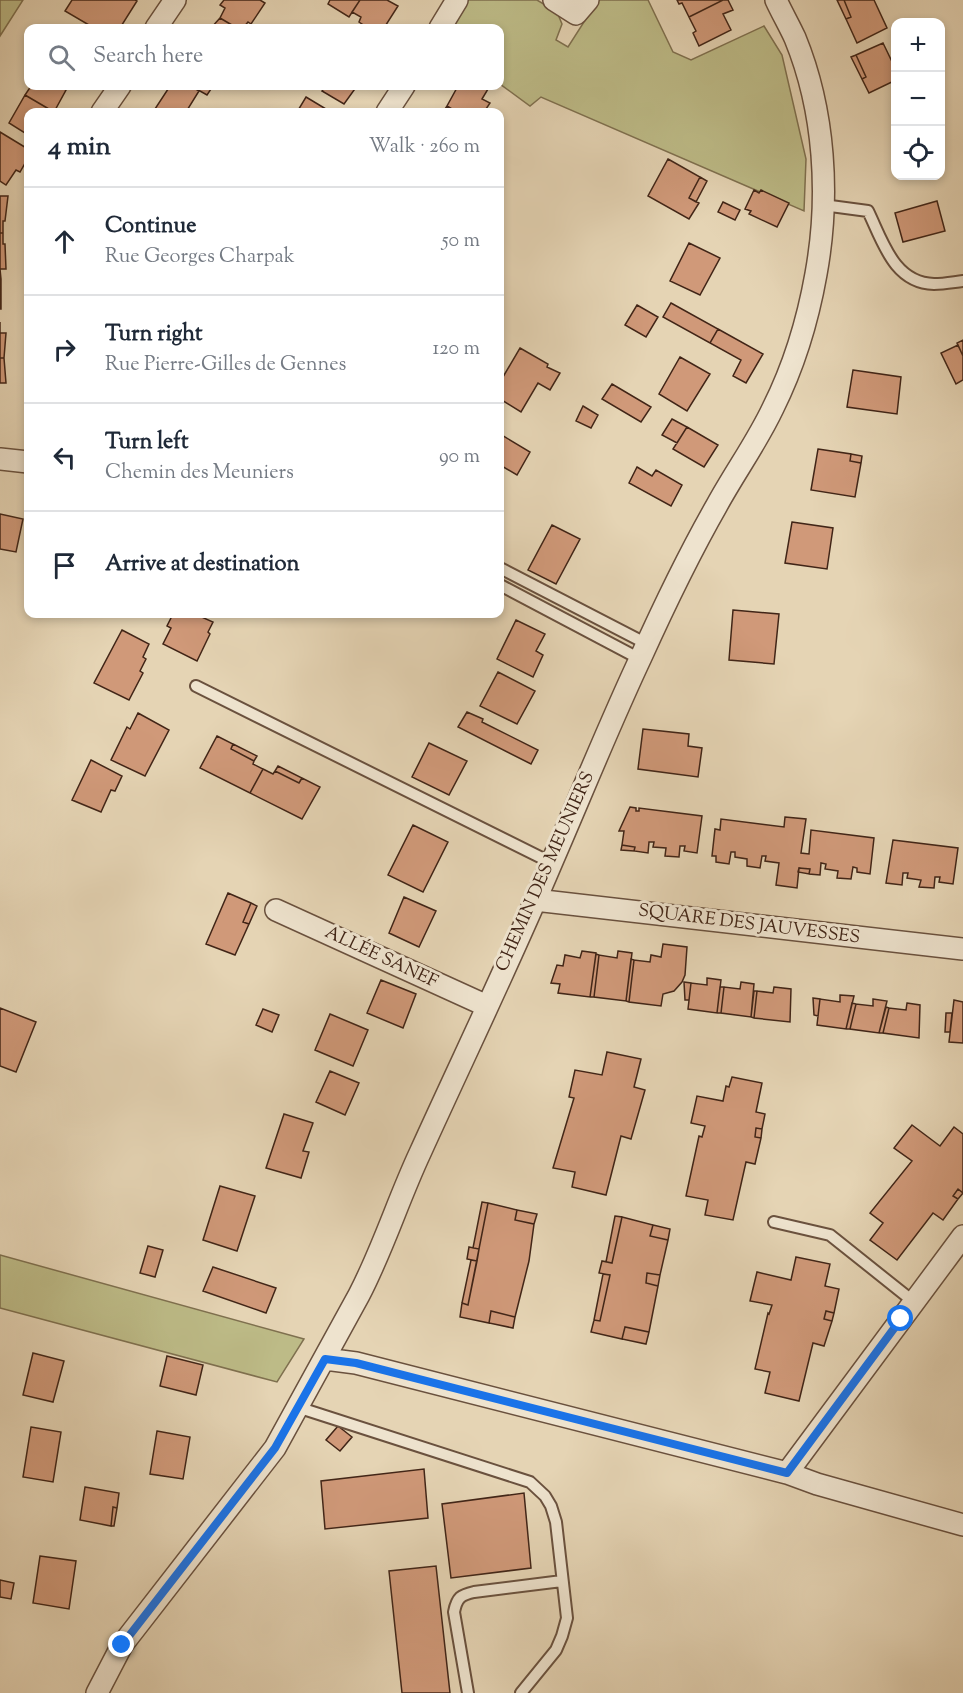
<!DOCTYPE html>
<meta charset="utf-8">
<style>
body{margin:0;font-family:"Sorts Mill Goudy",serif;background:#f2f2f3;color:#1f2937}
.controls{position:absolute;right:18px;top:18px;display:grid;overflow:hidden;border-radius:12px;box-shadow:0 3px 9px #0003}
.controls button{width:54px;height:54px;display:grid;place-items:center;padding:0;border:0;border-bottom:2px solid #e0e1e3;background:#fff;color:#1f2937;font:30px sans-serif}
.stop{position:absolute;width:18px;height:18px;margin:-14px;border:4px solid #1a73e8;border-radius:50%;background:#fff}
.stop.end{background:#1a73e8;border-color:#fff;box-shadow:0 2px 6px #0008}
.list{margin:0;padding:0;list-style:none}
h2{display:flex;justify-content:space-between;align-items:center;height:78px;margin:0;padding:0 24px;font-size:26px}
h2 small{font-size:20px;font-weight:400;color:#747a83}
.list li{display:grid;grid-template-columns:39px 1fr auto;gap:18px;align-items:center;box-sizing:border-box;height:108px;padding:0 24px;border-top:2px solid #e0e1e3}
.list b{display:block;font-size:22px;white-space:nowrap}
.list p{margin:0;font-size:20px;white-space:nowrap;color:#747a83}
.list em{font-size:20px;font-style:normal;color:#747a83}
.icon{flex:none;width:33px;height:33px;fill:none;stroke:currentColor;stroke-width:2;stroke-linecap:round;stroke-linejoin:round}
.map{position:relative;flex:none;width:963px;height:1693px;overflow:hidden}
.search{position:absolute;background:#fff;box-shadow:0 3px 9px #0003;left:24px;top:24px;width:480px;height:66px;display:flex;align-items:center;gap:15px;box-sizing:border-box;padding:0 21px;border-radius:12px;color:#747a83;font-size:22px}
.panel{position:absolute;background:#fff;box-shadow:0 3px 9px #0003;left:24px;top:108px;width:480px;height:510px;border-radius:12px}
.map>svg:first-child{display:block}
</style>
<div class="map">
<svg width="963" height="1693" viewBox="0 0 963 1693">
<rect width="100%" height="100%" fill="#e5d4b4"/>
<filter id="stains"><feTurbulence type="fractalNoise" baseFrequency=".00333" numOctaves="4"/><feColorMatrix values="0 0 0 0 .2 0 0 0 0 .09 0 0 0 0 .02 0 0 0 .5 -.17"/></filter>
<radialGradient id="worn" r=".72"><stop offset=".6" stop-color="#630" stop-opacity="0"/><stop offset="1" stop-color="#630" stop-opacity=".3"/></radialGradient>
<!-- green -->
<path fill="#bdbb87" stroke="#7f704f" stroke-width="1.5" d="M0,0H23L0,36Z
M467,0H537L557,12L562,24L556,40L568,47L598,0H648L673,52L691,60L764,26L782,55L806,159L804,211L541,97L530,106L500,84V28H451Z
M0,1255L304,1339L277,1382L0,1308Z"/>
<!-- building -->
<path fill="#d09979" stroke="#412517" stroke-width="1.5" d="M72,0H135L137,1L120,28H94L65,11Z
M224,0H260L265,3L251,24L248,22L243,28H237L220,18L225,8L220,5Z
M330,0H360L349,17L328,4Z
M360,0H387L398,6L384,28H368L359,22L361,17L352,12Z
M677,0H723L689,17L682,3L679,4Z
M723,0H728L733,10L723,14L731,30L699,46L693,33L696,31L689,17Z
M837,0H844L851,17L846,19Z
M844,0H874L887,28L857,43L846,19L851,17Z
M220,18L237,28H211Z
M883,43L896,70V80L869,93L862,79L866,77L856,55Z
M856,55L866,77L862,79L851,57Z
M31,86H66L64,89L66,90L54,112L25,95Z
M170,86H191L199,91L186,112H153Z
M191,86H213L207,95Z
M326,86H357L344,104L322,91Z
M458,86H483L488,89L482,99L490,103L484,112H457L447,106Z
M25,95L54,112H28V135L9,123Z
M306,97L331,112H297Z
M447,106L457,112H443Z
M0,132L28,149V158L20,172L16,170L6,185L0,181Z
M668,159L700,177L689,198L699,203L689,219L648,196Z
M700,177L707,181L696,202L689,198Z
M754,190L759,193L761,190L789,203L777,227L749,214L751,211L745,209Z
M0,196H8L5,221H3V233H0Z
M937,201L945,231L903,242L895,213Z
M723,202L740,210L735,220L718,212Z
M0,233H3V244H5L6,269H0Z
M689,243L720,258L700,295L670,281Z
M0,269L1,279V309H0Z
M671,303L718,329L710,343L663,317Z
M637,305L658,317L646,337L625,325Z
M0,322V333H6L4,358H0Z
M718,329L763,354L746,383L733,376L741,360L710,343Z
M963,340V356L957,343Z
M958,345L963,356V380L956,384L941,353Z
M520,348L548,364L547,367L560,373L550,390L538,383L521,412L500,399V382Z
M680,357L710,374L687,411L659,394Z
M0,358H4L6,383H0Z
M853,370L901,377L897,414L847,407Z
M612,384L651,407L641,422L602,399Z
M583,406L598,415L591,428L576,421Z
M672,419L687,427L677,443L662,435Z
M687,427L718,445L704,467L673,449Z
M500,434L530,452L517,475L500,465Z
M818,449L851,454L850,461L861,463L855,497L811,490Z
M851,454L862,456L861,463L850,461Z
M637,467L652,476L656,470L682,485L671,506L629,483Z
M0,514L23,519L16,552L0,549Z
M792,522L833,528L827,569L785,563Z
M552,525L580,539L556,584L528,570Z
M733,610L779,614L774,664L729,660Z
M173,614H195L213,622L208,632L210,634L197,661L163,644L171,628L167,626Z
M516,620L545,634L536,651L543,655L533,677L497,659Z
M122,630L149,644L143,657L146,659L140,671L143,673L129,700L94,683Z
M498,672L535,691L517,724L480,706Z
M467,712L483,719L482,722L538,750L531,764L458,727Z
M138,713L169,730L145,776L111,760L127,727L130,729Z
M643,729L689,734L688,746L702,748L698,777L638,769Z
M217,736L233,744L231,749L254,761L253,764L263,769L250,793L200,768Z
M429,743L467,761L449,795L412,777Z
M233,744L257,756L254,761L231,749Z
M91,760L122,776L115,791L111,790L101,812L72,800Z
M278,766L302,778L299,783L275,771Z
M263,769L273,774L275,771L299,783L302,778L320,787L302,819L250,793Z
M630,807L636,808V811H639V808L702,816L697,853L684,851L685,846H680L679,857L665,856L666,848L653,847L654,842H649L648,853L634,851L635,847L622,845L624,831H619Z
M785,817L806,819L801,853L809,854L811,830L874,838L870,874L857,872V868L853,867L851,879L837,878L838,871L825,869L826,864L821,863L820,875L809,874L810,869L799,868L797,888L776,885L779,863L765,861L766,856H762L760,868L747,866V859L735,857V852H731L729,864L716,862V856H712L715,829L720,830L721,819L784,827Z
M413,825L448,842L423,892L388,875Z
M893,840L958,848L953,884L939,882L940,877H935L934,888L919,887L921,880L907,878L908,873H903L902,885L886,883Z
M622,845L635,847L634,851L621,850Z
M799,868L810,869L809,874L798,872Z
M228,893L251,903L243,922L249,924L235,955L206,944Z
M404,897L436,911L419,947L389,933Z
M251,903L257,906L249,924L243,922Z
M663,944L687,947L685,975L682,982L674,991L663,994L661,1006L629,1002L634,960L650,962L651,955L661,957Z
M582,951L596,953L590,997L558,993L560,984L551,983L557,965L563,966L565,955L580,958Z
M618,951L632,953L626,1001L594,997L599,955L617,958Z
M596,954L599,955L594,997H590Z
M631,959L634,960L629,1002L626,1001Z
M707,978L721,980L717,1013L688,1009L691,983L707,985Z
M381,980L416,994L403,1028L367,1013Z
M684,982L691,983L689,1000H685Z
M741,982L754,984L751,1017L721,1013L724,987L740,989Z
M720,987H724L721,1013H717Z
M774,987L791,989L790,1022L754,1018L757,991L773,993Z
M754,991H757L754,1018L751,1017Z
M840,995L854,996L846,1029L817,1025L820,999L840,1002Z
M813,998L820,999L818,1016L814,1015Z
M873,999L887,1001L879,1033L850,1029L856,1004L873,1006Z
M954,1000L963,1002V1043L949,1042Z
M852,1003L856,1004L850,1029H846Z
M907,1003L920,1005L919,1038L883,1033L889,1008L906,1010Z
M886,1007L889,1008L883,1033H879Z
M0,1008L36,1022L16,1072L0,1066Z
M263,1009L279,1015L272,1032L256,1025Z
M946,1013H952L950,1032H945Z
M330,1014L368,1030L353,1066L315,1050Z
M607,1052L641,1059L634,1087L645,1090L631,1139L621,1136L606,1195L572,1187L575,1172L553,1168L574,1098L569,1097L575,1070L602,1075Z
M330,1071L359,1083L345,1115L316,1102Z
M732,1077L762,1083L756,1112L765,1114L762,1129L756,1128L755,1137L761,1138L755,1164L746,1162L733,1220L705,1215L708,1200L686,1196L699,1136L702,1137L705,1126L691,1123L697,1096L723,1101L726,1086L729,1087Z
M284,1114L313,1123L303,1151L309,1152L301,1178L266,1168Z
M912,1125L940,1146L954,1127L963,1134V1193L958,1189L953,1196L958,1199L943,1220L933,1213L897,1260L870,1240L883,1223L870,1213L912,1161L894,1148Z
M756,1128L762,1129L761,1138L755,1137Z
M220,1186L255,1196L237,1251L203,1240Z
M958,1189L963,1193L958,1199L953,1196Z
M482,1202L488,1203L479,1249L473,1248Z
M488,1203L517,1210L515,1220L534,1224L529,1261L515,1317L491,1311L489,1323L460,1317L462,1303L468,1305Z
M517,1210L537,1214L534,1224L515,1220Z
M615,1216L622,1217L612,1263L606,1262Z
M622,1217L653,1225L650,1236L668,1240L660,1275L647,1273L646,1283L658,1286L649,1332L625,1327L622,1339L591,1332L594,1320L600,1321L610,1275L599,1273L602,1261L612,1263Z
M653,1225L670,1229L668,1240L650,1236Z
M148,1246L163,1250L155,1277L140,1273Z
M469,1247L479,1249L477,1261L467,1259Z
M796,1257L830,1264L825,1286L839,1289L834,1313L826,1311L824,1319L832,1321L824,1346L813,1343L799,1401L765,1393L770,1372L755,1369L768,1313L769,1314L772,1305L750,1301L757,1272L791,1280Z
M471,1260L477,1261L468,1305L462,1303Z
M213,1267L276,1288L266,1313L203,1291Z
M647,1273L660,1275L658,1286L646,1283Z
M603,1274L610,1275L600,1321L594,1320Z
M491,1311L515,1317L513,1328L489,1323Z
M826,1311L834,1313L832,1321L824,1319Z
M625,1327L649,1332L646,1344L622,1339Z
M33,1353L64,1361L53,1402L23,1395Z
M167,1356L203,1365L196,1395L160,1386Z
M338,1426L352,1437L340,1451L326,1440Z
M31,1427L61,1432L53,1482L23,1477Z
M157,1431L190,1437L183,1479L150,1474Z
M424,1469L428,1518L325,1529L321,1481Z
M85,1487L119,1493L117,1508L113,1507L111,1526L80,1520Z
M524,1493L531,1568L451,1578L442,1504Z
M113,1507L117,1508L114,1526H111Z
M40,1556L76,1561L69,1609L33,1603Z
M436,1566L450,1693H402L389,1571Z
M0,1580L14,1583L11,1599L0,1597Z"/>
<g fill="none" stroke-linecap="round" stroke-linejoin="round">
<defs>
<path id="lane" d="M823,205L868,211C883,242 894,283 934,284C944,284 954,282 963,281
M500,568L647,644
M500,585L640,659
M196,686L552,863
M774,1222L830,1235L914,1302
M297,1407L530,1482L545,1496L551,1506L556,1522L567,1618L562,1636L556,1650L521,1693
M468,1693L454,1612C457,1597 461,1595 474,1592L562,1581"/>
<path id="street" d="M554,0L576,14L588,0
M156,28L175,0
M440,28L457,0
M102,112L120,86
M387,112L404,86
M0,459L28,462
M535,900L963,949
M276,910L487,1006
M325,1359L356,1363L787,1473L817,1484L963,1525
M787,1473L963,1236
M97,1693L122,1645L275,1448L359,1295C383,1249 398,1200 420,1153C464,1056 510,961 551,864C581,795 609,725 641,657C664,606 689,554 717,505C735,472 757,442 773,408C794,366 808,319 816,274C830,197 825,111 795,38C789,25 782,13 776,0"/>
</defs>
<!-- lane casing -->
<use href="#lane" stroke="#6a513e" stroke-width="14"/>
<!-- street casing -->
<use href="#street" stroke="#6a513e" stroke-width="24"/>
<!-- lane -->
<use href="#lane" stroke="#eee3ce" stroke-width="10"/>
<!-- street -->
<use href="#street" stroke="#eee3ce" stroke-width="21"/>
</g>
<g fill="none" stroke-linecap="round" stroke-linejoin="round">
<!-- route -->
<path stroke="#1a73e8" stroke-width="8" d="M122,1645L275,1448L325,1359L356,1363L787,1473L901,1319"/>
</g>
<g text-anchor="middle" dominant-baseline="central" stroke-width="6" stroke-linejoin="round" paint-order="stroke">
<!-- street labels -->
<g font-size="18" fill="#412517" stroke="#eee3ce">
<text transform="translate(546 872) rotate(-66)">CHEMIN DES MEUNIERS</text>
<text transform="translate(749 925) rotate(7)">SQUARE DES JAUVESSES</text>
<text transform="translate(381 958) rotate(25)">ALLÉE SANEF</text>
</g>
</g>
<rect width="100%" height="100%" filter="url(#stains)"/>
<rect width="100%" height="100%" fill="url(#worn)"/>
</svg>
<div class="controls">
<button>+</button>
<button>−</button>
<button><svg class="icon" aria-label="locate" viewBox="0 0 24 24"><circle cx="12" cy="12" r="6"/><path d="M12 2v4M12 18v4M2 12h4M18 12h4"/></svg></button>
</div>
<div class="stop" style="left:901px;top:1319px"></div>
<div class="stop end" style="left:122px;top:1645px"></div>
<div class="search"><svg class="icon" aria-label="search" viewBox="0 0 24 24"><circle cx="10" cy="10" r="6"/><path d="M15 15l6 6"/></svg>Search here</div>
<section class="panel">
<h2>4 min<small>Walk · 260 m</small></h2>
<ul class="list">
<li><svg class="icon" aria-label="ahead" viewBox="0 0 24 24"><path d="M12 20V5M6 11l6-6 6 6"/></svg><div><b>Continue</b><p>Rue Georges Charpak</p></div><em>50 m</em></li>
<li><svg class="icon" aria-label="right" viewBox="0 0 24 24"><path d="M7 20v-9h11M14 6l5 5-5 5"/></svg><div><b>Turn right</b><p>Rue Pierre-Gilles de Gennes</p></div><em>120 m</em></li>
<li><svg class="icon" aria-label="left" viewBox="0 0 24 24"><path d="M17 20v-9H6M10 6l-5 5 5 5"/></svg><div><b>Turn left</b><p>Chemin des Meuniers</p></div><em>90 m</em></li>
<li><svg class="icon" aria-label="arrive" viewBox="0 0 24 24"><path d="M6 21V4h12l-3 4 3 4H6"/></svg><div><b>Arrive at destination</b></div></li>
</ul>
</section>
</div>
